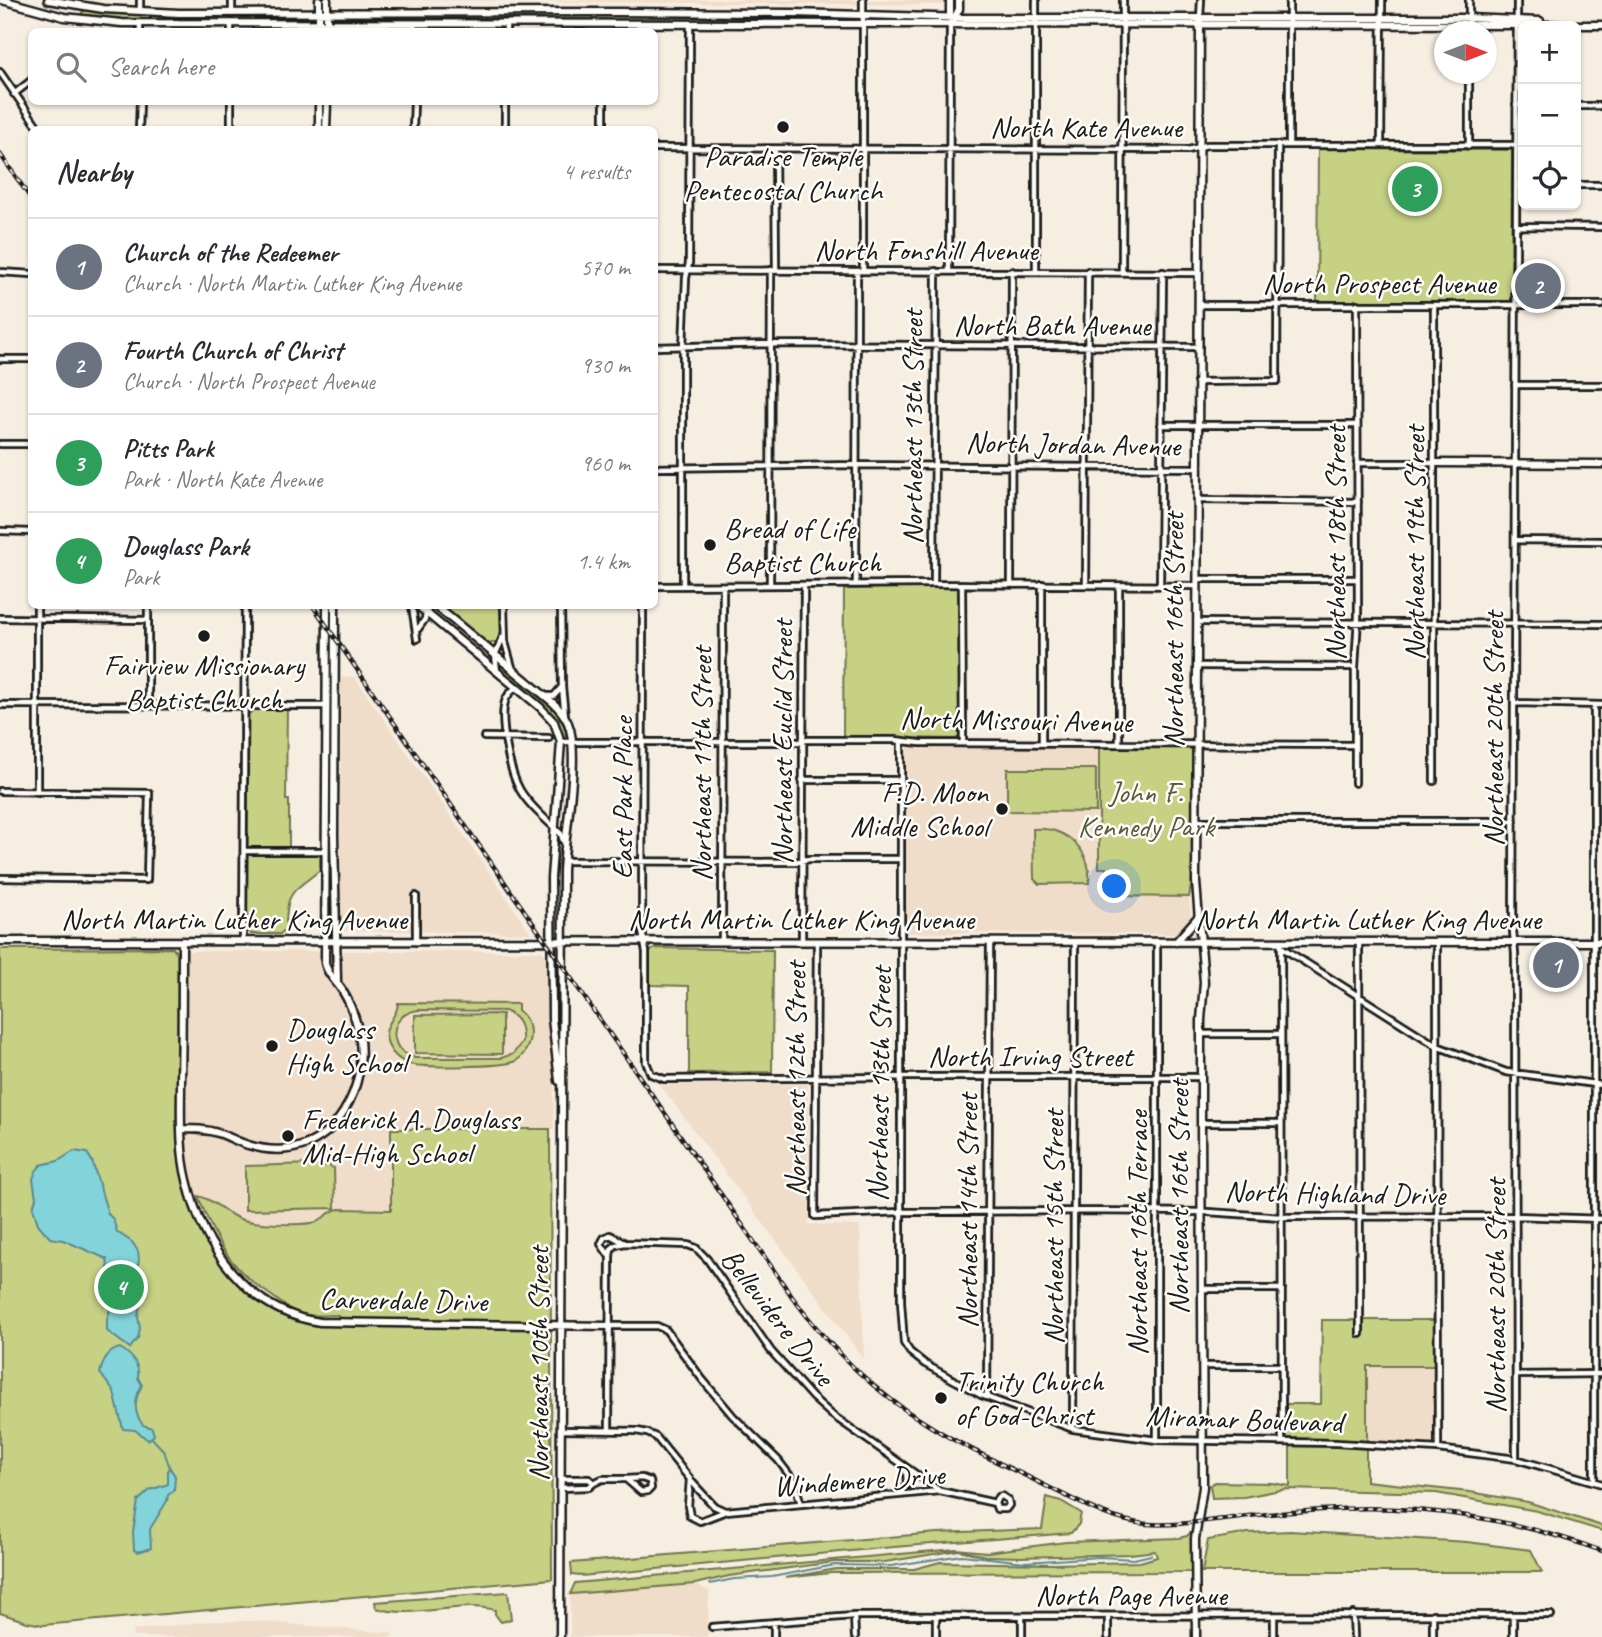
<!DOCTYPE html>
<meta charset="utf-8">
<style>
body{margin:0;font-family:Caveat,sans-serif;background:#f7f7f7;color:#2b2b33}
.controls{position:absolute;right:21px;top:21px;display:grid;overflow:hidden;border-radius:10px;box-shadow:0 2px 5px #0004}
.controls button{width:63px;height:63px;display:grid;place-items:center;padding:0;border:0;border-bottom:2px solid #e1e1e2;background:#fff;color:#2b2b33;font:35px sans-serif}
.compass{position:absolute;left:1434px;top:21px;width:63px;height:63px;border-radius:50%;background:#fff;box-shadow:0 2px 5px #0004;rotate:90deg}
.you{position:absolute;left:1115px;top:887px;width:24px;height:24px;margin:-18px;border:5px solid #fff;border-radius:50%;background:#1a73e8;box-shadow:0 0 0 10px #1a73e833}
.badge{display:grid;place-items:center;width:46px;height:46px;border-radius:50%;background:#2563eb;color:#fff;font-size:23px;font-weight:700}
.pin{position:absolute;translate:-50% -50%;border:4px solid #fff;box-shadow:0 2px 7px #0006}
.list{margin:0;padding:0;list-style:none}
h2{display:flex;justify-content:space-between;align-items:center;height:91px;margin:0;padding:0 28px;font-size:30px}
h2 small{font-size:23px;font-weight:400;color:#7c7c81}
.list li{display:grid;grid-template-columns:46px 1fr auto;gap:21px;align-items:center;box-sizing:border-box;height:98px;padding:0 28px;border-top:2px solid #e1e1e2}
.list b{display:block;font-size:26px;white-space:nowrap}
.list p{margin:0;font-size:23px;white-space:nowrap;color:#7c7c81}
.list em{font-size:23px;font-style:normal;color:#7c7c81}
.icon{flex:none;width:38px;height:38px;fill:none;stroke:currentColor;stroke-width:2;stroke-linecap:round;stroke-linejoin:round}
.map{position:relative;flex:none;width:1602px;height:1637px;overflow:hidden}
.search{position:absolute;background:#fff;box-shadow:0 2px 5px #0004;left:28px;top:28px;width:630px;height:77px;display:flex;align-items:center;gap:18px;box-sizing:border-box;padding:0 24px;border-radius:10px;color:#7c7c81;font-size:26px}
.panel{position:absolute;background:#fff;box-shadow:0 2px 5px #0004;left:28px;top:126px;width:630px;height:483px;border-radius:10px}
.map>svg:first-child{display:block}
</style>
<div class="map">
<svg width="1602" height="1637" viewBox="0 0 1602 1637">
<rect width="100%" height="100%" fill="#f7eee2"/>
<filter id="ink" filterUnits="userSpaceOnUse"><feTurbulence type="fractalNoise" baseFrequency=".0143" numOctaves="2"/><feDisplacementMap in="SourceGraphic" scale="14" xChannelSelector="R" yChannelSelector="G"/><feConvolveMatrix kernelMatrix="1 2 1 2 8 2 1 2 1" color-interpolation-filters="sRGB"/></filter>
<g filter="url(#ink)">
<!-- built -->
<path fill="#f0ddc9" d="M379,0H943V5Z
M341,677H355L531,933L340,931Z
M910,746H1099V868H1106L1107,896L1189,897L1191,920L1182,933L1175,934L906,933L904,929L905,750Z
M186,951H542L547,956L548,1010L554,1079V1129H392L391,1210L339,1315H301L274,1301L236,1271L218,1247L191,1180L186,1151L185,1119Z
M808,1084L809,1224L860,1226L864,1359L660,1085Z
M1367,1365L1434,1366V1443L1367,1441Z
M695,1584L709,1591L708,1637H570V1594Z
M211,1621H255L392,1633V1637H133L134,1630Z"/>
<!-- green -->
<path fill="#c6d184" stroke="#717650" stroke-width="2" fill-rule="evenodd" d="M85,9L311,15V18L241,22H145L83,18L80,15Z
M445,13L795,14L857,18L858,20L445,22L442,20V16Z
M1318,149L1512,150L1511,301H1317Z
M931,587H957L961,592L960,736L955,739L845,737L843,734L844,590L846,589Z
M441,606H501V632L498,642L488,644Z
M498,662C520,678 567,709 566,738H563L556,719L550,712L497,667Z
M254,709H287L286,800H289V848H249L247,845L248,715Z
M1188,745L1193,750L1192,880L1189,897L1107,896L1106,868H1099V746Z
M1007,769H1096V812L1007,811Z
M1033,829C1066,826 1092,850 1089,883L1039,884L1034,879Z
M250,854H317L320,856V870C292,893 286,890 286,929L280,934H251L247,929V856Z
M173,948L178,954L179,1156C192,1220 211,1269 267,1305C292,1321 309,1327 339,1325L338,1315C327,1315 312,1317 301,1314C287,1310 280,1301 269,1294C229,1268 215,1239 198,1196C214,1199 224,1213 240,1219C253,1224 303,1226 316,1222C325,1218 330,1210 339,1209L391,1210V1129H550L552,1579L43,1625L27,1622L0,1613V949Z
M655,948L773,950L772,1072L689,1073V986L650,985V952Z
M398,1003L518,1004V1010C525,1016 530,1024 530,1033C530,1044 525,1055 516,1061C505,1067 423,1068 409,1064C401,1061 393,1055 389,1047C379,1024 398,1019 398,1003ZM418,1010L505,1011C519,1017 523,1027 522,1042L513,1054L501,1058H415L404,1053L398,1047C389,1029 398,1013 418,1010Z
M502,1014V1054L415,1053V1015Z
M329,1149L330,1167L334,1168L335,1208L245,1210V1166L315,1164L326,1166L317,1162Z
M1322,1320H1434V1366H1367V1441L1288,1438L1286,1436V1404H1321Z
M1290,1444L1366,1447V1481L1470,1492L1528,1502L1602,1526V1531L1537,1511L1436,1493L1286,1489L1244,1497L1212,1498L1210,1485L1215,1482L1272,1483L1290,1486Z
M1047,1497L1061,1501L1081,1513L1079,1524L1071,1533L894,1547L581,1576L572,1575L571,1563L937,1533L1042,1529Z
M1290,1531L1467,1542L1531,1550L1542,1572H1202L1208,1540L1248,1533Z
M1190,1533L1193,1537V1572L831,1573L785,1578L836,1569H914L940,1562L1052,1564L1140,1562L1157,1557L1155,1551L1131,1554L1021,1557L985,1556L959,1550L885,1562H835L729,1576L695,1584L570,1594L575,1583L956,1549L987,1552L1066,1542L1179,1538L1187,1536Z
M508,1592L511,1619L501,1622L495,1614V1610C456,1600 416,1620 376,1608L375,1602Z"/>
<!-- water -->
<path fill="#83d4da" stroke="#5a8a8e" stroke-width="2" d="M74,1151L87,1153L92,1161L108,1214L113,1219L117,1232L132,1242L138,1251L139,1260L133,1288L140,1304L138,1317L140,1328L138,1338L130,1348L107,1331V1319L115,1294V1285L109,1275L107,1259L63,1240L50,1238L38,1224L33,1208L36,1198L33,1179L36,1171L41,1165L58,1161Z
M120,1348C132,1355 140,1364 138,1378L142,1385C135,1398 132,1411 143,1425L152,1428L154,1435L148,1440L135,1430L123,1429L114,1392L100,1373C103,1361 107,1351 120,1348Z
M170,1468L175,1476L174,1491L168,1495L167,1501L150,1529L151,1548L138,1552L134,1550L133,1532L138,1501L150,1490L168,1484V1471Z"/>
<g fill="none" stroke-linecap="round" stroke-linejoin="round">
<!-- stream -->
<path stroke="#5a8a8e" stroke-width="2" d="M152,1438L164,1451L170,1468
M709,1584L734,1579L772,1577L835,1565L891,1566L962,1555L1025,1562L1100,1557L1134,1559L1151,1555"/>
<defs>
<path id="street" d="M232,0V13
M140,11V0
M1200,18L1201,0
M140,23V32
M231,23V32
M414,24V32
M506,32V24
M1469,32V0
M0,72L40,130
M14,94L32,80
M604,102V130
M1516,105H1523
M1576,106H1602
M139,130L140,102
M231,130V102
M413,130L414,102
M505,130V102
M1289,145V0
M1381,145L1382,0
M1469,146V74
M654,148L1188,150L1207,145H1517
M775,149L776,270
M1516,185H1523
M1576,185H1602
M1516,226L1602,227
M654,270L1198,273
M863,271V0
M949,271L950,23
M1036,271V0
M0,272L32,274
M1122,272L1123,0
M1199,305H1602
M654,347L771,344L1197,347
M0,359H32
M1197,382L1277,381L1278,145
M1515,385H1602
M1161,425H1356
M0,444H32
M1357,463H1436
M654,468L857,465L1197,468
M1197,500L1358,502
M0,531L32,532
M1515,540L1602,541
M1198,579H1358
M934,584L936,271
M962,584L963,743
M1011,584L1012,271
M1042,584V743
M770,585L771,270
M856,585L857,271
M1086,585L1088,271
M654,586L934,584L1196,586
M683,586V347L686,278L689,263L690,25
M1160,586L1163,272
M148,606V705
M412,606L417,639
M504,606L505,642L512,667
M561,606L562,687L565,716
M643,606L642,931L646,952V1062L651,1074L664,1079L902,1077H1201
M0,618L148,620
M1197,622L1602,624
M418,629L425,619L427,606
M1197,666L1355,667
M497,671L495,655L503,637
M516,687C512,691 508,694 506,699C498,718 510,773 520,790C530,807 547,820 561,834L563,841
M546,696H554L561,688
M1515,703L1602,705
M0,705L327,706
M484,737L549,738
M802,740H895L920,743L1355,745
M901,741V1302L904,1343L910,1352L925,1364L981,1395L1073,1429L1157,1440L1336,1443L1438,1449L1516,1459L1602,1484
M561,742H802
M1119,743V586
M802,780H901
M1434,781V305
M1355,783V667L1358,617L1357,304
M0,791L149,793L147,880L0,878
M37,792V606
M1197,821H1514
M244,851H326
M564,861L795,862L809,859H900
M243,941L245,606
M416,942V896
M722,942L723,586
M802,942L804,585
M817,942L815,1216L900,1212L1074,1211L1208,1212L1282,1217L1515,1216L1602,1219
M1281,942L1282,1442
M1359,942L1360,1334
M1437,942L1438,1448
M1281,947L1437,1046L1506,1072L1602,1085
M1201,1034H1281
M1201,1123H1281
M610,1256L611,1249L616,1245L625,1243
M1202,1289H1282
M610,1326H657L666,1330L702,1379L733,1416L778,1460L794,1481L801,1504
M1202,1366H1282
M1516,1375L1602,1374
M987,1397L990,942
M1073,1429L1075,942
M561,1430L637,1431L647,1433L656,1437L690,1479L688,1506L690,1516L700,1521L726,1511L940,1491L995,1503L997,1509H1006L1009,1505L1008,1500L1002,1496L998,1497L995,1503
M609,1431L610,1257L601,1244L604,1238L610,1235L625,1243L688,1245L696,1248L707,1259L771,1351L812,1397L832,1415L940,1491
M1157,1440V942
M1516,1459L1515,954L1513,931L1517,0
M690,1480L714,1506L725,1511
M1594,1481V705
M594,1483L602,1479H626L641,1492L648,1491L651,1488L650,1481L642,1478L626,1479
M561,1488L589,1487L594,1483L589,1479H561
M899,1495L907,1484L906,1468
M1353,1614L1354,1637
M1433,1614V1637
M1513,1615V1637
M854,1616L855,1637
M1108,1616V1637
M1274,1616V1637
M1022,1617V1637
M712,1627L854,1616L1551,1615
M774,1637V1622
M936,1637V1616"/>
<path id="secondary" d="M2,0L64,17L122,23L1602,25
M48,0L103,9L179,13L616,12L793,13L968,18H1469L1540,21
M950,18V0
M954,19L959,9V0
M319,32V0
M327,32V0
M319,102V130
M326,130L327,102
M1436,463L1602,464
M335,606L334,835L337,981
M418,606L540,707L554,722L561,742L551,878L552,1019L559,1081
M436,606L551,701C558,707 564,714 568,723C581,754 564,835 563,872L560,1637
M0,941L1602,942
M182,941C182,987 182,1034 181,1080C181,1113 179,1148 187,1180C202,1247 249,1312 320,1322L610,1326
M1176,942L1198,917
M181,1129C194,1129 206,1129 218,1133C228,1136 237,1142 248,1145C287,1157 323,1146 344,1111C358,1089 364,1060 359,1034C356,1019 350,1003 342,990C336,981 327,974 325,963L327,606
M1196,1637L1195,1539L1203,1487L1201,1123V1020L1204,982L1196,882L1200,18"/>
</defs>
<!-- street casing -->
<use href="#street" stroke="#1c1c1c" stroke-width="10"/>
<!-- secondary casing -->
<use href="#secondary" stroke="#1c1c1c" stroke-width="11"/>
<!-- street -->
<use href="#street" stroke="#fdfcf7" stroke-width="4.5"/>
<!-- secondary -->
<use href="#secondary" stroke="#fdfcf7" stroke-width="6"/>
<defs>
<path id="rail" d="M0,154L32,200
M313,606L793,1298C829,1347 874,1392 927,1424C964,1448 1005,1465 1044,1485C1077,1501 1110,1521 1147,1524C1175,1526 1204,1521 1232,1518C1261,1514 1291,1512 1321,1510C1416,1503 1513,1518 1602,1551"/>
</defs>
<!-- rail casing -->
<use href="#rail" stroke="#1c1c1c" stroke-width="4.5"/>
<!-- rail -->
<use href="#rail" stroke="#fdfcf7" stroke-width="2" stroke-dasharray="5" stroke-linecap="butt"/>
</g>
</g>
<!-- markers -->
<g fill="#1c1c1c" stroke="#fdfcf7" stroke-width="2.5">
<circle cx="783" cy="127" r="7"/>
<circle cx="710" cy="545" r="7"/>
<circle cx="204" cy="636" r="7"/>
<circle cx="1002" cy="809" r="7"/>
<circle cx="272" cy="1046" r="7"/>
<circle cx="288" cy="1136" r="7"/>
<circle cx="941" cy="1398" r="7"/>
</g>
<g text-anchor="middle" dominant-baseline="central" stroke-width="5" stroke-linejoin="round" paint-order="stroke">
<!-- street labels -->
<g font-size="30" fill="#1c1c1c" stroke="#fdfcf7">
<text x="1086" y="127">North Kate Avenue</text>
<text x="926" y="250">North Fonshill Avenue</text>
<text x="1379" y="283">North Prospect Avenue</text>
<text x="1052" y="325">North Bath Avenue</text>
<text transform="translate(912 427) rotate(-90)">Northeast 13th Street</text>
<text transform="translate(1073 444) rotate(1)">North Jordan Avenue</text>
<text transform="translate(1335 543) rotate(-90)">Northeast 18th Street</text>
<text transform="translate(1414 543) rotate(-90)">Northeast 19th Street</text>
<text transform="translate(1173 630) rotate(-90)">Northeast 16th Street</text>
<text transform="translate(1016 720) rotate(1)">North Missouri Avenue</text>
<text transform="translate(1493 729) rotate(-90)">Northeast 20th Street</text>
<text transform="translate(782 742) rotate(-90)">Northeast Euclid Street</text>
<text transform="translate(701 764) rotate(-90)">Northeast 11th Street</text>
<text transform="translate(622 798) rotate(-90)">East Park Place</text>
<text x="234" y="919">North Martin Luther King Avenue</text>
<text x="801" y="919">North Martin Luther King Avenue</text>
<text x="1368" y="919">North Martin Luther King Avenue</text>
<text x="1030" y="1056">North Irving Street</text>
<text transform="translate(795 1079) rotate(-90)">Northeast 12th Street</text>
<text transform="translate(879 1084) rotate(-89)">Northeast 13th Street</text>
<text transform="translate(1335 1193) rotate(1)">North Highland Drive</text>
<text transform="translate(1178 1197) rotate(-90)">Northeast 16th Street</text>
<text transform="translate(967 1211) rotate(-90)">Northeast 14th Street</text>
<text transform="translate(1053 1227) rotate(-90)">Northeast 15th Street</text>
<text transform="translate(1137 1233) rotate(-90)">Northeast 16th Terrace</text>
<text transform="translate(1495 1296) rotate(-90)">Northeast 20th Street</text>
<text transform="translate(403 1300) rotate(1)">Carverdale Drive</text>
<text transform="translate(778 1317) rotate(52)">Bellevidere Drive</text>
<text transform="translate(538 1364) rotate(-90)">Northeast 10th Street</text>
<text transform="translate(1244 1419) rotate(2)">Miramar Boulevard</text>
<text transform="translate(859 1480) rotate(-4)">Windemere Drive</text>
<text x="1131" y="1595">North Page Avenue</text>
</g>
<!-- poi labels -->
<g font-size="30" fill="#1c1c1c" stroke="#fdfcf7" text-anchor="start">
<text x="783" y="156" text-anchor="middle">Paradise Temple<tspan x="783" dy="34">Pentecostal Church</tspan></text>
<text x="724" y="528">Bread of Life<tspan x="724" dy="34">Baptist Church</tspan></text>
<text x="204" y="665" text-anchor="middle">Fairview Missionary<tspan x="204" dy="34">Baptist Church</tspan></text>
<text x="988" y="792" text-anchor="end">F.D. Moon<tspan x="988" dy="34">Middle School</tspan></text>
<text x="286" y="1029">Douglass<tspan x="286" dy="34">High School</tspan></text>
<text x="302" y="1119">Frederick A. Douglass<tspan x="302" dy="34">Mid-High School</tspan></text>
<text x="955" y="1381">Trinity Church<tspan x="955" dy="34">of God-Christ</tspan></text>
</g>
<!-- park labels -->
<g font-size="30" fill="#585b40" stroke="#fdfcf7">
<text x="1146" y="792">John F.<tspan x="1146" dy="34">Kennedy Park</tspan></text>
</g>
</g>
</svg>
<div class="controls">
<button>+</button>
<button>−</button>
<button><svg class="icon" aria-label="locate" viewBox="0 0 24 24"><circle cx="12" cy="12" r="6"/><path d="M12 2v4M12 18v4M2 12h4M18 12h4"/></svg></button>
</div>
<svg class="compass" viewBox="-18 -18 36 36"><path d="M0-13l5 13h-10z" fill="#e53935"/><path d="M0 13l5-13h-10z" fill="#7c7c81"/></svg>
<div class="you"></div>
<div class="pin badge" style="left:1556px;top:965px;background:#6b7280">1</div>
<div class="pin badge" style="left:1538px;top:286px;background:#6b7280">2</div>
<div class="pin badge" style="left:1415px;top:189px;background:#2e9e5b">3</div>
<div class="pin badge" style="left:121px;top:1287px;background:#2e9e5b">4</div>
<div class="search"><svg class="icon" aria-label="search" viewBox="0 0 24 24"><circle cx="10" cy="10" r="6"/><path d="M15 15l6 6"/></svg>Search here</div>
<section class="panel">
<h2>Nearby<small>4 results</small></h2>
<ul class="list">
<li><span class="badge" style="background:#6b7280">1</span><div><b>Church of the Redeemer</b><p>Church · North Martin Luther King Avenue</p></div><em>570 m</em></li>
<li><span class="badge" style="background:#6b7280">2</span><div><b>Fourth Church of Christ</b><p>Church · North Prospect Avenue</p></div><em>930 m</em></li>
<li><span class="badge" style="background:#2e9e5b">3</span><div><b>Pitts Park</b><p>Park · North Kate Avenue</p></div><em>960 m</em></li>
<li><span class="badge" style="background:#2e9e5b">4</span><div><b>Douglass Park</b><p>Park</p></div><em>1.4 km</em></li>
</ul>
</section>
</div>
